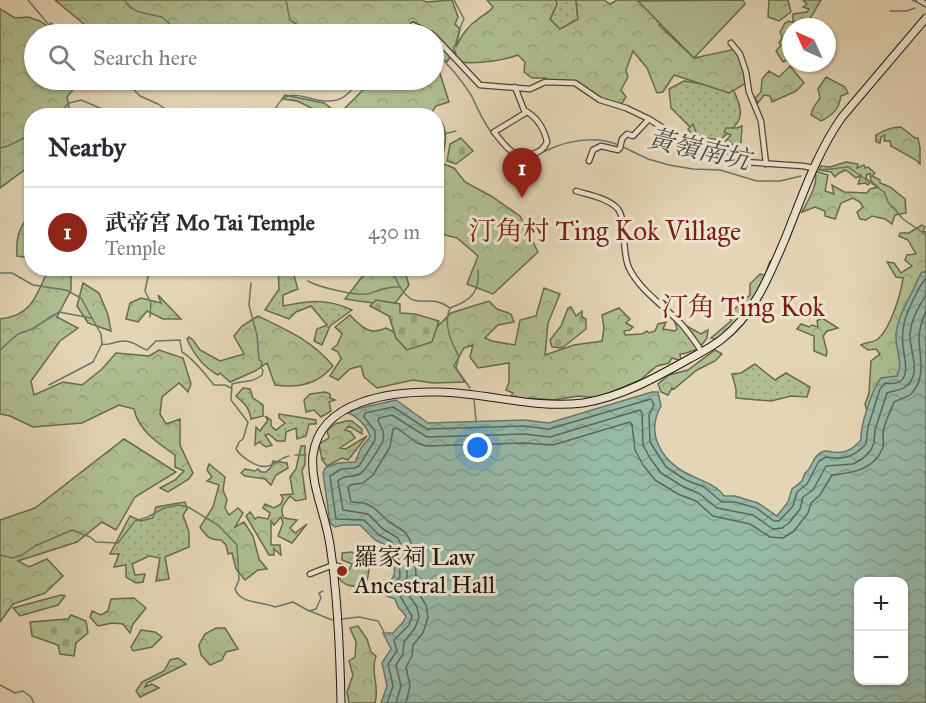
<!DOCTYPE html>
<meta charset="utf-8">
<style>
body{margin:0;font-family:"IM FELL Great Primer","Noto Serif TC",serif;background:#f2f2f3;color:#2b2b33}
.controls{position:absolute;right:18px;bottom:18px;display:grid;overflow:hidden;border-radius:12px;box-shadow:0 2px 4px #0004}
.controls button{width:54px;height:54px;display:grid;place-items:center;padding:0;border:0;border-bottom:2px solid #e1e1e2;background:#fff;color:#2b2b33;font:30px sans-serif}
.compass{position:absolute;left:782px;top:18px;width:54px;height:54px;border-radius:50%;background:#fff;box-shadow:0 2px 4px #0004;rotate:315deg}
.you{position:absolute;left:478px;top:448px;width:21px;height:21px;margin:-15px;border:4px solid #fff;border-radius:50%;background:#1a73e8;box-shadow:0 0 0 9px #1a73e833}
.badge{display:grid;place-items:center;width:39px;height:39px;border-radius:50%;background:#8f2418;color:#fff;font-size:20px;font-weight:700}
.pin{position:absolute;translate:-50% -50px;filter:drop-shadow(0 2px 3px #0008)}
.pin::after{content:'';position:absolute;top:32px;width:21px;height:18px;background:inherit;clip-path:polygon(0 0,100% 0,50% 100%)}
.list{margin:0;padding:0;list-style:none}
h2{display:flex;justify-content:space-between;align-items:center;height:78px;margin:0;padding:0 24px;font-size:26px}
h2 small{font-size:20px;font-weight:400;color:#7c7c81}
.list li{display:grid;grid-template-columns:39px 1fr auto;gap:18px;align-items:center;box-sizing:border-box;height:90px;padding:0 24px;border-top:2px solid #e1e1e2}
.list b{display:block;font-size:22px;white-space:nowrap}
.list p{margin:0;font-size:20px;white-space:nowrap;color:#7c7c81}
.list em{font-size:20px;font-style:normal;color:#7c7c81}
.icon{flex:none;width:33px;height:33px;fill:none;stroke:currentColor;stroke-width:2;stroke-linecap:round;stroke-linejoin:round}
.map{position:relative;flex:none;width:926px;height:703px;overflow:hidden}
.search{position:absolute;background:#fff;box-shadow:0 2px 4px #0004;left:24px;top:24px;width:420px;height:66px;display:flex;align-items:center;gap:15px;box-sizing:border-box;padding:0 21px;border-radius:33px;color:#7c7c81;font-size:22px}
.panel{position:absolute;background:#fff;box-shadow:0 2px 4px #0004;left:24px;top:108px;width:420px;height:168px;border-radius:24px}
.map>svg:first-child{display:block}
</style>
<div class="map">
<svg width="926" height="703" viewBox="0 0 926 703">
<defs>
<pattern id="grass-dots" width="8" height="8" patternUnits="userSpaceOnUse" patternTransform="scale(1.5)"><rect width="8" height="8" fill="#afbe92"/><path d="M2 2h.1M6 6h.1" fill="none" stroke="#96a27d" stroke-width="1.8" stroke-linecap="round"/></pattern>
<pattern id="forest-crowns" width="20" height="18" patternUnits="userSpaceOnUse" patternTransform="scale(1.5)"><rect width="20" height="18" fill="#afbe92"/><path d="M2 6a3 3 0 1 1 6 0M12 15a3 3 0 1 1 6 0" fill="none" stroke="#96a27d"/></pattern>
<pattern id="cemetery-stones" width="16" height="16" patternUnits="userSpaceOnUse" patternTransform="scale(1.5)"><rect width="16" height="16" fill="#afbe92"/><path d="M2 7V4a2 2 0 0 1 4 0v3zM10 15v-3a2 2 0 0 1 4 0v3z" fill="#96a27d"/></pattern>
<pattern id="water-waves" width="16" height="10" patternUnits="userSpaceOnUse" patternTransform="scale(1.5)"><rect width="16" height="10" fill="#97b9a8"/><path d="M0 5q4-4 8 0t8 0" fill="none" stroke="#829e8f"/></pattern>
</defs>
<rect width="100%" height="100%" fill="#e4d5b6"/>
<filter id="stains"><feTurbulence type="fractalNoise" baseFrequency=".00333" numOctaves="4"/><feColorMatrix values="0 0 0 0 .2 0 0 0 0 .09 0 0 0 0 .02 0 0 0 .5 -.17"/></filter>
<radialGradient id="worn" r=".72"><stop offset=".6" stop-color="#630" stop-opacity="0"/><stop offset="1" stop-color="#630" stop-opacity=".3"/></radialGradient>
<!-- grass -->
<path fill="url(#grass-dots)" stroke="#686a4f" stroke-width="1.5" d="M555,0H576L578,19L560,30L550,19L556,6Z
M684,81L733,89C746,117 742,121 720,140L700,137L671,108L669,89Z
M278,268L292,269L298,289L283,295V306C309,301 327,298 352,310L330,326L322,345L314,341L317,329L327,325L311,306L296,312L289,319L265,310L279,289Z
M755,364L775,380L786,373L810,387L807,397L791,396L771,401L736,398V389L732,374L741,373Z
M243,388L250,389L253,398L263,405V416L251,419C249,407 245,404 236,396Z
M279,414L316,420V424H309L306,436L297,439L296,428L286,432L285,441H277L269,434L265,435L272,445L266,447L259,442L255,445L256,427L260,431L268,420L265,416L271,420V426L276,430L285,423L279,418Z
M185,502L187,509L183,515L189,532V547L165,557L169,579L156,581L160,558L149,556L132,564L135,575L145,574L143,582L136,583L126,577V565L114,567L119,554H110L130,516L141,521L153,518L156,507Z"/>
<!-- forest -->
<path fill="url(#forest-crowns)" stroke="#686a4f" stroke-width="1.5" d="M55,0H423L426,2L452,0L458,17L455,24L460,29L456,47C462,35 467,27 478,19C483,15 489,13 493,7L487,0H556L557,4L550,19L560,29L578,19L576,0H604L610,4L617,0H658L662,19L659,25L694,58L736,49L748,82L729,93L674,75L663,92L657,93L647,68L633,51L626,70L628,77L621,90L626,97L620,106L597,99L581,86L551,82L545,78H532L524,72L525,62L518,55C498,62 480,64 458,62L455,51L446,62L434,51V34H288L249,31L241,34H232L216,24L212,34H96Z
M769,0H788L791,12L779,21L768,17Z
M803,0H821L807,24H802L801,27H791V54L788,60L783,62L776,51L781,45L779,43L782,38L780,32L785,23L789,21L796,24L799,22L793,21V14L807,12L809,9L803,7L807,4Z
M0,9L15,18L28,17L40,21L50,28L51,23L65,34H34V80H73L76,86L67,97L69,107L68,115L32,116L31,165L0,188Z
M434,61L437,64L449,102L436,106L432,112C451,126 446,142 441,163L454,168L465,182L491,196L520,216L538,252L493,294L467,284L478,256L457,238L437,233L436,116L318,115V111L297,101L282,99L285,95L324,103L339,114L373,80H434Z
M790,66L804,83L796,91L772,102L770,96L764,95L758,103L755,98L761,92L762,79L769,71L779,77Z
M826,77L845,87L848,93L841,96C839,109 833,115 821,121L811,115L813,108L820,98L818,89Z
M693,124L697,135L724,143L731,135L724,132L726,128H737L742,126L741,143C734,143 732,146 726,148C714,153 701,147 691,141L692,135L688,129Z
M901,127L915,138H918L920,148V164L916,160L891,146L890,141H884L885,135L881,137L880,143L876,142V135C885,130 891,127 901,127Z
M846,162L858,164L857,168L864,165L865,168L868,167L875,173L872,176L880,180V183L890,187L905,199L906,213L895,215L892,224L885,219L872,216L866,220L860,219L857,212L863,207L860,202L853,198L841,203L835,219L825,216V211L815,207L802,212C808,200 819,185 815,171L828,175L825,191L834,194L832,185L844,192L867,193L870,189L878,187L871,181L870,174H867L866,178L870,182L868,185L865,183L858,184L861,175L856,178L846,170L839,173L835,177L831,172L819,170L821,166L830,167Z
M31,214V258L17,256C16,238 18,228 31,214Z
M922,225L925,227L923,231L926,232V274L906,366L871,424L865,404L869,393L871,361L880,354L876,349L868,350L861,345C866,342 873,343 878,339C890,329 901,294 903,278L896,277L887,262L894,263L901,273L912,266L905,260L907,255L916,254L908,240L899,236L900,233H909Z
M773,260C761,294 743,315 718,340L711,338L731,321L728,315L750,295V284L760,274L765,275L770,261Z
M368,269H404L409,285L393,306L345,299Z
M47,272L71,276V290L57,317L78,328L60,341L31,381L34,395L63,382L82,385L102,369L116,353L149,356L159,350L183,358L191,384L188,392L179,383L162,397L160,414L166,424L180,419V445L193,473L189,479L168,492L160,488L175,480L184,471L175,467V455C158,443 138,430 134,409L119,405L82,423L33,427L10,416L0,414V319C31,316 36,297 47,272Z
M83,283L99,293L108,315L111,331L88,323L77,306Z
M544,288L560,294L548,323L545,355L574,345L602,341L604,328L602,315L619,308L630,319L626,323L633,327L630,330L624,331L625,335L642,334L647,331L649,333L655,331L658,324L666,322L663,329L675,331L677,329L674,319L701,334L708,330L707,338L698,350C691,349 687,355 680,354L681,361L672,358L669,363L657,366L640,380L597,398L578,396L553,400L530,398L529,401L524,400L523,398L522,400L515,396L513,399L510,398L513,393L506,390L509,382V363L478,368L470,357L473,345L464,348L454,366L465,382L433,383L413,380L377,388L364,377L361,366L350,369L338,380L330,376L341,359L338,352L332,349L337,345L342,334L335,327L350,315C361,327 370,336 386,328L404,337L422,342L451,313L489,301L497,309L511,314L514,322L498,325L485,338L492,341L515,345L520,320L536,316Z
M158,295L181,319H163L147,311L138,322L126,319L130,303L141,298L161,303Z
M258,316C287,330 311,340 333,366C317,385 298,388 275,385L267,363L255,371L230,382L220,373L218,375C203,367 194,355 187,339L189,337L193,340L200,350L220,361L244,354L234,336L242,326Z
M822,318L838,328L827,331L823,336L827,352L826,356L814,351V336L797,329L801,324L809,327L812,325L818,327L817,321Z
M715,350L722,354L715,361L697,370L674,389L672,388L668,395L661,392L658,384L669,375L688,370Z
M325,392L330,394V398L335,400L329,402L331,411L321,417L314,410L306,412L304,400L310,394Z
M346,421H352L362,429V434L349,426L345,430L351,432L355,438L340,448L346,449L367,436L348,460L342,458L327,466L322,460L319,444L329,438L327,431L335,424Z
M124,439L176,472L135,497L116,530L102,522L77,542L18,561L29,567L47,559L63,576L45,593L13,604L0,622V520L35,508Z
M301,446H305V465L302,470L306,499L296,501L290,496C284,504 279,508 284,518L297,520L290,528L295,533L307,524L292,543L278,536L283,523L281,517L274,525L271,521V545H280L281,555L274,549V555H269L246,516L250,512L255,519L258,517L268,519L270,513L263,508L265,504L274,508L281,504L283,498L281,495L293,494L290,477L296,469Z
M273,461L287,463L288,468L276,475L271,485L265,479L245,476L241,473L245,469L255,471L258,469L261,472H266L271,467Z
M209,464L225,477L223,490L227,500L225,508L229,515L238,508L243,513L235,527L244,522L253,536L259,559L267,569L258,570L245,580L236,569L232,553L228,554L226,545L221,540C210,540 205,536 200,527L213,507L219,485L207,481L212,477L207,470Z
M352,552L357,558L367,555C371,566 369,576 365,586C355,587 344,587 339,578L348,572L352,564L342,560V553Z
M61,595L65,596L58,605L20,616L13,608Z
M134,598L146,608L133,624L130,633L123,624L112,623L98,626L90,617L92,611L101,615L108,611L111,599Z
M358,626L367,639L371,652L376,656C370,672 380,687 375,703H349L347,692L353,675L349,661L355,657L356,642L350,628Z
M216,628H225L238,649L226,652L222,660L210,665L201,655L199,645L205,634Z
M141,630L155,632L162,637L152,647L133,651L131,647Z
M178,658L186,664L147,683L145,687L152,684L159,688L140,697L136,691L142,682L164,671L170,660Z"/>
<!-- cemetery -->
<path fill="url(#cemetery-stones)" stroke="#686a4f" stroke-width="1.5" d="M461,138L473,151L456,164L447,161L450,144Z
M376,300L400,304V313L415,314L439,321L432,342L407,350L396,338L389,316L370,306Z
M571,307L576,316L582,311V317L586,319V329L562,348L552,347L550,340L561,326L568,308Z
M71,615L86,621L88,633L76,643L74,656L60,654L58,645L32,636L30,622L68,619Z"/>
<!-- garden -->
<path fill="#afbe92" stroke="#686a4f" stroke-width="1.5" d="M743,0L745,4L694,58L638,1Z"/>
<!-- water -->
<path fill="url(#water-waves)" stroke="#67776a" stroke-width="1.5" fill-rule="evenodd" d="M922,272H926V703H381L387,686L382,663L391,649L383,633H393L404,621L406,616L398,607L395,599L387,596L381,589L382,584C385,583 388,582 391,580C399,573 391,554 388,546L375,540L360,525H343L335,527L330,523L323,473L325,468L338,463L355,462L361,448L370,437C368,427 357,416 348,413L356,409L396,400L428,423L524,420L549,423L652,392H658L661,406C645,434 662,461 688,474C701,481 716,484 724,496H735L758,503L777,516L788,502L792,489L802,481L805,473C813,468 812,456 822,452C826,450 827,451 832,452C845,454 852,450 861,440C860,425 872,390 881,378L897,376C904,363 895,349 896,334C898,316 906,305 913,290C916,284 918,278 922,272ZM858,582H904V680H858Z"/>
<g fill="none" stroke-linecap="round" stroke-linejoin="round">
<!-- shore -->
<path stroke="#5c675a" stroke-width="1.5" d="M387,703L393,686L388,664L397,651L394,640L409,625L412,616L400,596L390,589L400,577L399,560L392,542L379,535L364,520L336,519L330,476L341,469L354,468L359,466L375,440V431L364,417L365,413L393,407L427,429L524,426L549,429L651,399L654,405L649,415L650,442L666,467L686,480L704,487L722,502H735L756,508L774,521H779L793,506L797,492L807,484L819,461L826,457C844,460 854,457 866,444L868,427L880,389L885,383C909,387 907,369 904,353C902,343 902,333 904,324C906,313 919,286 926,278
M396,703L401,686L396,665L403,654L404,642L415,628L419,617L417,607L403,587L407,577V560L398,538L383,529L368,514L343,510L338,481C344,474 352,478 360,474C364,472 383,444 383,439C385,432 381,427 378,421L379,418L392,415L427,437L524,434L550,437L640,410L642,413L643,445L650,458L661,473L682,486L700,494L717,508L753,515L773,529L782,528L789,523L800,509L803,497L813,490L826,466L853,464L862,459L871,450L874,443L875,430L887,393C892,391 899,391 905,387C923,375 909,350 910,334C911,318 919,308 926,294
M406,703L410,686L406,667L412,656L413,645L423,633L428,617L426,605L414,586L416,576L415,559L410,540L405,532L388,521L373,507L364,503L351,502L348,488L350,485L363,483L373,475L390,447L393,429L397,428L417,443L426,446L523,443L553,445L630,422L632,425L635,450L643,465L655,480L678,494L696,501L713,516L750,524L770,537L783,538L794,531L808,513L811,503L820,495L832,475C852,473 875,470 883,447C884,442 883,438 883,433C884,423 891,411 894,402C899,399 906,398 911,394C926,379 920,358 919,339C919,329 922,320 926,311"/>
<!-- stream -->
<path stroke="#67776a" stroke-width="1.5" d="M28,0L49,25L65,34
M124,0L131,8L139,12L162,17L174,28L193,34
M286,0L290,20L312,34
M912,0L920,3
M890,11H907L915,8
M217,34H226
M391,34H400
M434,51C448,64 461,79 471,95C478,108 482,121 492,133
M447,62C458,47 456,34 464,19L454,0
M124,80L140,96L158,104L176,116
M65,116L63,109L69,103L81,100L119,116
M272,116C288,76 308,107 337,100C349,97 354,85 363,80
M436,136L456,131
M623,147L648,159L669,165L693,169L720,170L757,181H780L801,176
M0,148L8,146L32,134
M507,150C515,159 522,162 533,156
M543,152C568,140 593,135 619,145
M821,170L848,167L884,192L888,202L903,219L926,235
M396,268L394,275C414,320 424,289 450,308C443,323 451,343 459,356L456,368L470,388
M0,273H12L33,285L66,290L81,298L101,334L102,344C110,346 115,341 123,341C136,341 137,347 147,350L156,341L180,340L182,352C194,359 205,374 214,385H225L231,388
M308,281C318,287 356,296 367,294C379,291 386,286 399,287
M251,283L249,305L257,335L259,360L262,362L261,367L263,371L262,375C250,384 244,380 232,384L231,400L248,422L243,439L239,442L236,449C241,457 258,469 268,466C276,464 282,457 289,456
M450,308C470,301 480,293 478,270
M150,317L151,303L145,291L149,272L160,268
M0,350L18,334L32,329L59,312L91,318
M49,385L93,362L102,344
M474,399L476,421
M295,455H306
M322,458L325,459
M0,555L12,558L22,555L35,546L72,530L90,537L96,542L118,543L135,521L148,517L164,508L179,505L188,507L218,525L237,545L239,580L235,589C241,605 263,601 275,607L293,602L309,611L316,609L321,598L319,593L323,591
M310,611L332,620
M342,619L359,617L378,621L384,632
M0,685L15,693L23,691L31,697L34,703"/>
<defs>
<path id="street" d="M919,0L926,4
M413,25L431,34
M434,36L480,85L530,89L545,82L575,83L600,100L626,108L649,119L702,153L725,156L745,162L803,166L813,168
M731,43L740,54L746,72L749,92L761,121L766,164
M515,87L524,110C537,117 544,128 547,142C544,149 540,152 533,154C514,161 505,145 494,132L527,112
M589,161L593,150L601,146L618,150L620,148L622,139L627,134L633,136L649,119
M576,191C589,195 608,198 618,209C627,221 621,251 629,268C640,291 666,307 683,326C690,334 696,343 702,352
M310,574L333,565L341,567"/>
<path id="secondary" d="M341,703C340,650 338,597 330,545C326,515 310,485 313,455C320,399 394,391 439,392C487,393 534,409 583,403C621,397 655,378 689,359C700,353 712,347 722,339C755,313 769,276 785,239C802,197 816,154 842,117L926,18"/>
</defs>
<!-- street casing -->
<use href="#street" stroke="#514536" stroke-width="7"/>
<!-- secondary casing -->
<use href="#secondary" stroke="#20150c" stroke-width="9"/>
<!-- street -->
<use href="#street" stroke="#ede4d0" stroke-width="4.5"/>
<!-- secondary -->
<use href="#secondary" stroke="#ede4d0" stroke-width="7"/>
</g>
<!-- markers -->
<circle fill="#8f2418" stroke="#ede4d0" stroke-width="2" cx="342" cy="571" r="6"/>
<g text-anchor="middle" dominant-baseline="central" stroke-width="6" stroke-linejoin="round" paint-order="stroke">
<!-- poi labels -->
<g font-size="24" fill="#20150c" stroke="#ede4d0" text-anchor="start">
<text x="354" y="557">羅家祠 Law<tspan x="354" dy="28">Ancestral Hall</tspan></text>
</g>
<!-- water labels -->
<g font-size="26" font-style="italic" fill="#4a4e43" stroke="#ede4d0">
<text transform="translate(699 149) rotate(13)">黃嶺南坑</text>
</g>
<!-- quarter labels -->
<g font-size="27" fill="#7a1f14" stroke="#ede4d0">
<text x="605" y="230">汀角村 Ting Kok Village</text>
<text x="743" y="306">汀角 Ting Kok</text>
</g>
</g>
<rect width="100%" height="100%" filter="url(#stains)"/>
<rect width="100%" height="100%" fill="url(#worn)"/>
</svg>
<div class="controls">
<button>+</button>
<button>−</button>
</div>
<svg class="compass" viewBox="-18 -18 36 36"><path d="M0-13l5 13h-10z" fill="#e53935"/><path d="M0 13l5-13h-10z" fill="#7c7c81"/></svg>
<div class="you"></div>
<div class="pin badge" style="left:522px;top:198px">1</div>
<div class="search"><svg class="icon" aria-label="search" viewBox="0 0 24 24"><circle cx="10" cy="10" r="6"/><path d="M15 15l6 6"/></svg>Search here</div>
<section class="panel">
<h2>Nearby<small></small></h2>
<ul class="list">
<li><span class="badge">1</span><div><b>武帝宮 Mo Tai Temple</b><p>Temple</p></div><em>430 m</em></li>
</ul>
</section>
</div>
